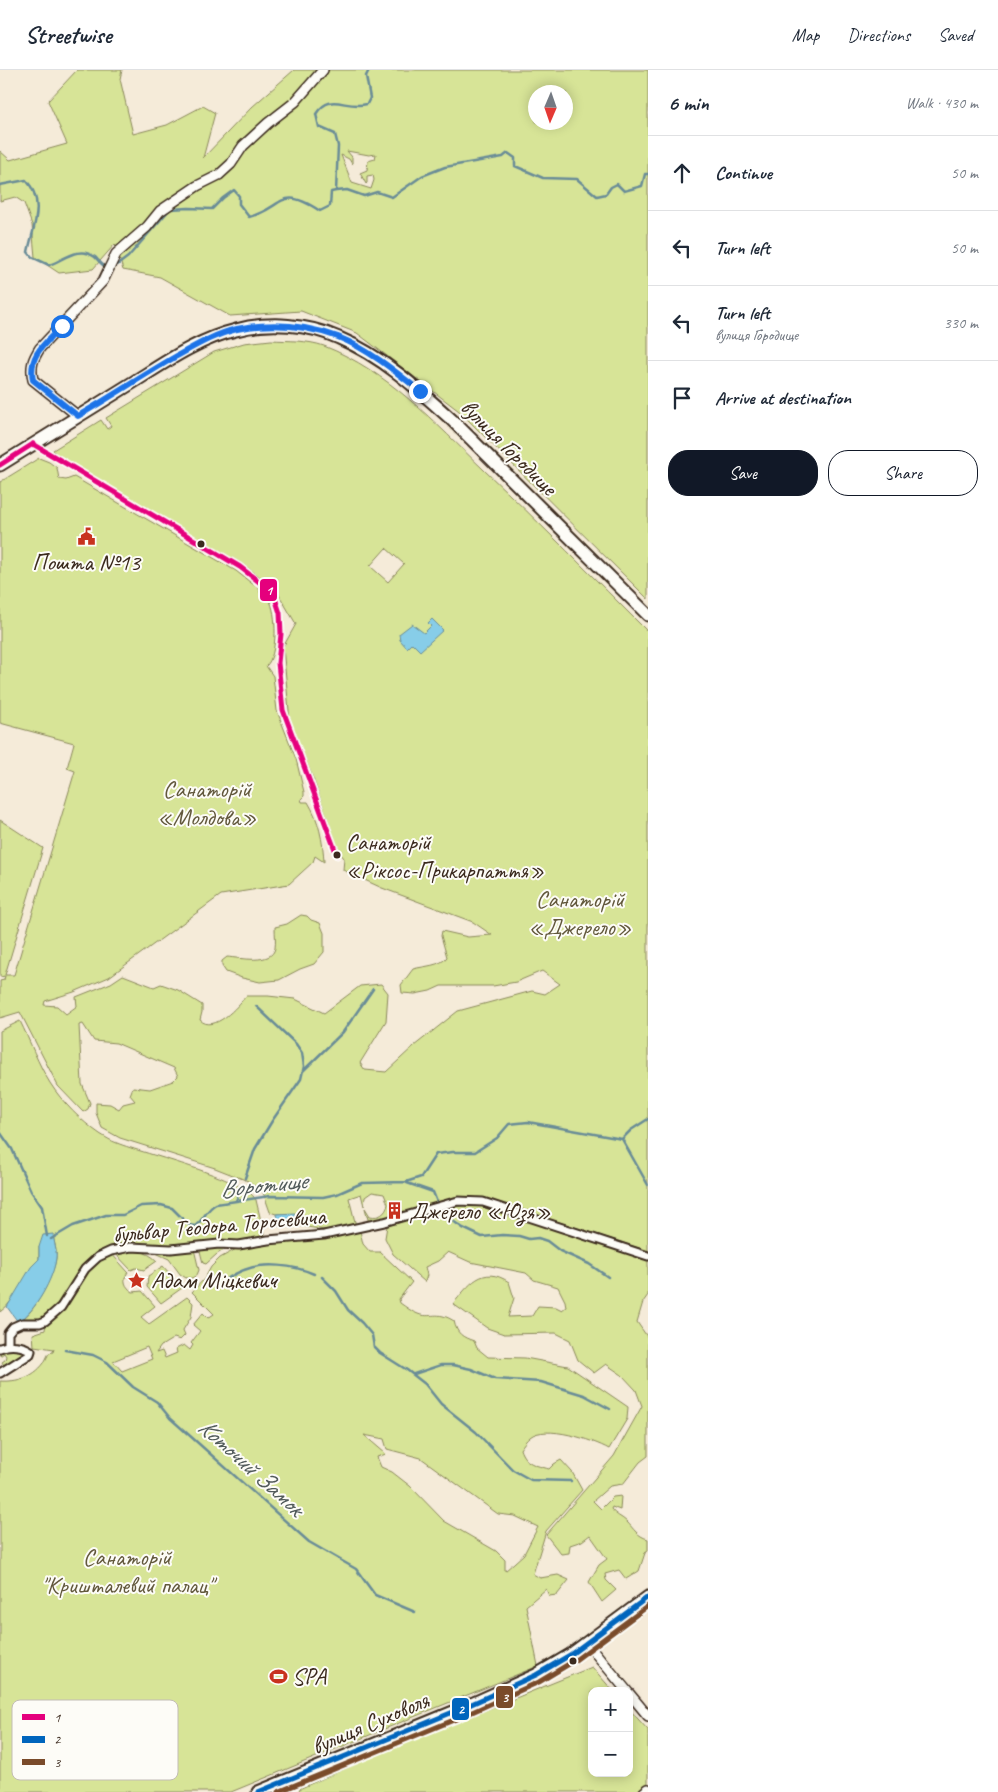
<!DOCTYPE html>
<meta charset="utf-8">
<style>
body{margin:0;font-family:Caveat,sans-serif;background:#f2f2f3;color:#1f2937}
.controls{position:absolute;right:15px;bottom:15px;display:grid;overflow:hidden;border-radius:10px;box-shadow:0 2px 12px #0003}
.controls button{width:45px;height:45px;display:grid;place-items:center;padding:0;border:0;border-bottom:1px solid #e0e1e3;background:#fff;color:#1f2937;font:25px sans-serif}
.compass{position:absolute;left:528px;top:15px;width:45px;height:45px;border-radius:50%;background:#fff;box-shadow:0 2px 12px #0003;rotate:182deg}
.stop{position:absolute;width:15px;height:15px;margin:-11px;border:4px solid #1a73e8;border-radius:50%;background:#fff}
.stop.end{background:#1a73e8;border-color:#fff;box-shadow:0 1px 5px #0008}
.list{margin:0;padding:0;list-style:none}
h2{display:flex;justify-content:space-between;align-items:center;height:65px;margin:0;padding:0 20px;font-size:21px}
h2 small{font-size:16px;font-weight:400;color:#747a83}
.list li{display:grid;grid-template-columns:32px 1fr auto;gap:15px;align-items:center;box-sizing:border-box;height:75px;padding:0 20px;border-top:1px solid #e0e1e3}
.list b{display:block;font-size:19px;white-space:nowrap}
.list p{margin:0;font-size:16px;white-space:nowrap;color:#747a83}
.list em{font-size:16px;font-style:normal;color:#747a83}
.actions{display:flex;gap:10px;padding:15px 20px}
.actions a{flex:1;padding:11px 0;border:1px solid #111827;border-radius:20px;text-align:center;font-size:18px;color:#111827}
.actions .main{background:#111827;color:#fff}
.icon{flex:none;width:28px;height:28px;fill:none;stroke:currentColor;stroke-width:2;stroke-linecap:round;stroke-linejoin:round}
.map{position:relative;flex:none;width:648px;height:1722px;overflow:hidden}
header{display:flex;align-items:center;gap:30px;box-sizing:border-box;height:70px;padding:0 25px;background:#fff;border-bottom:1px solid #e0e1e3}
header strong{font-size:24px}
nav{display:flex;gap:28px;margin-inline-start:auto;font-size:18px}
main{display:flex}
aside{flex:1;background:#fff}
.map>svg:first-child{display:block}
</style>
<header>
<strong>Streetwise</strong>
<nav><a>Map</a><a>Directions</a><a>Saved</a></nav>
</header>
<main>
<div class="map">
<svg width="648" height="1722" viewBox="0 0 648 1722">
<rect width="100%" height="100%" fill="#f5ebd9"/>
<filter id="ink" filterUnits="userSpaceOnUse"><feTurbulence type="fractalNoise" baseFrequency=".02" numOctaves="2"/><feDisplacementMap in="SourceGraphic" scale="10" xChannelSelector="R" yChannelSelector="G"/><feConvolveMatrix kernelMatrix="1 2 1 2 8 2 1 2 1" color-interpolation-filters="sRGB"/></filter>
<g filter="url(#ink)">
<!-- green -->
<path fill="#d7e497" stroke="#89875a" fill-rule="evenodd" d="M77,0H122L120,9L133,64L167,55L203,36L215,43L203,88L252,37L294,0H648V529L459,341L357,263L301,241L230,246L160,207L123,200L115,174L93,199L59,203L35,187L32,155L24,133L15,127L0,131V81L10,90L67,74L48,31ZM536,22H566V52H536ZM347,81L369,85L376,84L375,89L368,91L367,100L360,103L366,114L367,113V106L373,105L374,110L371,119L352,113L341,85L349,89L352,94V87Z
M271,270C289,271 307,270 324,276C388,301 435,353 484,400C540,453 594,508 648,562V1181L485,1128L459,1127L369,1153L365,1138L370,1146C379,1148 386,1144 388,1134L384,1124L372,1122L365,1127L364,1136L361,1124L349,1128L356,1156L331,1161L295,1155V1144H276L270,1142L263,1122L248,1111L215,1098L120,1068L102,1058L96,1043V1033L110,1034L119,1039L123,1034L135,1031L130,1025L133,1017L150,1019L173,1011L178,1006L174,998L116,973L94,971L83,954L79,955L82,1014L90,1033L88,1039L83,1042L58,1016L20,942L0,948V911L4,910L5,906L0,907V750L43,778L5,905H14L75,701L67,698L74,673L0,653V412L39,388L49,392L57,398L59,409L66,410L74,407L236,501L260,520V523C263,524 266,525 269,529C277,542 278,586 266,596L273,606L277,641L296,689L304,722V726L301,729L302,732H308C319,750 323,771 324,792L315,786L313,792L289,814L221,825L109,907L74,922L45,931L44,935L57,936L66,944L77,936L76,927L111,913L123,905L154,917L161,914L178,920L202,935V942L200,950C214,964 238,936 246,926H268L295,929L324,943L360,916L381,914L388,923L386,951L360,993L365,1000L386,1002L414,976L458,941L532,921L545,924L560,914L542,901L516,912L493,916H441L430,921L415,924L402,923L401,915L413,899C424,896 441,896 447,887L441,866L442,861L468,867L492,865L473,852L382,818L343,800L344,788L340,783L313,708L290,651L283,577L296,554L275,518L244,495L56,384L53,380L101,350L107,359L111,356L106,348L214,282L244,273ZM386,478L404,494L388,512L370,496Z
M301,845L307,846L311,850L320,853L324,863V882L314,894L300,899L279,910L260,912L242,908L226,902L222,896V891L227,887C240,888 272,895 275,878C276,872 275,864 275,857L287,854Z
M20,951C30,971 38,994 50,1013C62,1032 81,1051 100,1064C105,1067 111,1071 117,1073C144,1084 245,1108 256,1130L265,1168L240,1173L171,1178L131,1176L97,1187L60,1237L44,1251L23,1249C37,1238 54,1205 56,1188C57,1180 54,1172 53,1165L39,1177V1189C24,1204 18,1229 0,1242V961Z
M469,1134L487,1137L648,1189V1225L643,1232L637,1252L648,1268V1386L640,1392L623,1414L610,1416L593,1431L601,1439L613,1427L621,1426L620,1440L612,1437L611,1439C615,1445 622,1447 627,1452C634,1459 637,1466 648,1469V1481L645,1483L639,1501L626,1509L619,1500L605,1504L606,1510L616,1520L602,1532L589,1512L599,1495L607,1489L590,1465L582,1471L570,1475L569,1483L561,1484L546,1465L614,1386L642,1336L636,1320L622,1305L606,1294L594,1303L578,1290L570,1270L556,1263L504,1264L487,1258L453,1234C469,1215 482,1194 509,1212L514,1228L508,1247L532,1246L538,1236L556,1237L562,1240L566,1237L565,1231L558,1217L534,1210L526,1203L470,1192L448,1182L438,1191L425,1197L427,1205L425,1212L393,1184L385,1168L387,1156L444,1139Z
M360,1161L363,1174L370,1182H380L412,1212L399,1229L400,1233C406,1237 412,1242 418,1244C431,1249 437,1240 454,1251C457,1264 462,1267 474,1271L477,1278L488,1287L525,1288L568,1296L628,1337L627,1349L609,1379C593,1370 545,1354 530,1367C526,1370 523,1375 520,1379C525,1394 535,1395 549,1399L554,1394L561,1390L572,1402L582,1420L546,1461L533,1504L540,1508L558,1505L569,1510L557,1525L549,1526L546,1519L526,1536L538,1596L231,1722H0V1311C16,1312 33,1308 44,1293C46,1290 47,1286 49,1283L53,1282L54,1279L34,1276L33,1264L45,1260L46,1252L85,1199L110,1182L128,1202C122,1210 125,1217 133,1222L142,1221L155,1236L141,1247L149,1254L187,1227L193,1233L191,1247L183,1260L185,1265L180,1270L174,1268L161,1276L156,1283L162,1281L165,1288L177,1283L176,1279L184,1275L190,1280L193,1275L191,1273L200,1261L193,1255L203,1243L208,1248L214,1244L192,1222L205,1208L211,1197L220,1188L238,1178L269,1172L326,1168ZM147,1277L152,1289L122,1301L113,1291ZM364,1365L384,1369L387,1379L421,1388L498,1444L515,1446L538,1457L524,1484L505,1501V1490L496,1481L444,1451L410,1416L392,1402L381,1397L377,1387L386,1384Z
M199,1177H229L217,1184L206,1194L203,1193Z
M119,1179C134,1180 146,1180 157,1191L144,1200L136,1198L131,1200L113,1181Z
M194,1179L199,1200L197,1205L192,1208H186L180,1204L169,1189L149,1180Z
M163,1196L182,1218L161,1233L147,1217L148,1206Z
M15,1279L26,1282L5,1297L2,1292L5,1290L6,1286L4,1283L0,1286V1283L8,1280Z
M592,1597L613,1621H592V1703H629V1639L648,1660V1713L636,1722H301L299,1719L390,1679Z"/>
<!-- water -->
<path fill="#87cde8" stroke="#698c97" d="M432,549L443,560L420,581L412,573L407,578L400,570L399,564L412,554L424,563L431,556L428,553Z
M295,1143V1155L278,1156L276,1144Z
M53,1164C54,1172 57,1181 56,1188C54,1208 35,1242 18,1252L7,1237L31,1197L39,1189V1177L43,1165Z"/>
<g fill="none" stroke-linecap="round" stroke-linejoin="round">
<!-- stream -->
<path stroke="#698c97" stroke-width="2.5" d="M0,115L26,110C46,132 33,157 28,182L32,187L49,195C64,190 78,175 95,187C99,191 102,195 107,198
M336,121L347,120L364,126L377,122L392,127L422,106L445,97L503,87L508,83L515,88V96L543,108L577,109L597,126L606,124L611,117L617,114L624,121L642,116L645,104H648
M112,199L128,187L170,139L189,138L212,139L223,128L234,120L239,126V134L249,147C284,138 279,114 320,141L330,136L331,122L336,121L338,76L335,64L319,57L316,44C331,21 345,40 367,34L370,28L366,6L369,0
M303,1001L343,962L373,919
M0,1062L12,1079L31,1121L42,1137L47,1166
M622,1069L631,1060L648,1049
M245,1108L255,1079L272,1051L301,1009L304,996L302,983L296,974L256,936
M407,1113L433,1122L437,1132
M236,1131L242,1116
M440,1142L463,1158L482,1167L502,1165L519,1166L529,1169L538,1168L547,1171L560,1181L589,1194L608,1207
M51,1169L73,1156L106,1145H123L141,1136L161,1135L172,1138L189,1155L195,1156C204,1150 206,1139 216,1134L270,1126L323,1127L337,1124L362,1113L406,1112L421,1107L436,1084L453,1082H475L497,1068L509,1054L528,1052L622,1069L648,1115
M322,1207L336,1221L348,1240L362,1253L372,1265L374,1277L380,1283L407,1300L425,1314L441,1334L476,1362L513,1400L531,1410L571,1411
M226,1209C232,1206 238,1202 244,1200C264,1192 294,1195 314,1204
M65,1280L93,1285L107,1292L133,1317L157,1332L170,1348L309,1472L356,1499L375,1525L415,1542
M414,1304L441,1295H453L471,1299L495,1309L541,1312L584,1325L610,1339"/>
<defs>
<path id="pedestrian" d="M8,1275V1263L13,1257L22,1253H40L45,1251L61,1237L85,1199L98,1187L111,1181L131,1177L171,1179L219,1174L239,1175L268,1170L324,1165L384,1152L458,1131L483,1132L648,1186
M0,1278C9,1274 23,1275 31,1281L30,1284L0,1303"/>
<path id="minor" d="M78,346L33,310C30,296 33,289 40,278L103,211L116,184L147,157L160,141L197,116L219,105L231,94L243,76L268,53L295,32L323,0
M587,1573L627,1621
M629,1623L648,1646
M644,1722L648,1719"/>
<path id="tertiary" d="M0,395C44,368 88,340 132,313C164,293 198,269 236,260C268,251 309,254 339,268C382,286 418,319 452,350L648,545
M258,1722L458,1640L536,1605L570,1585L648,1527"/>
</defs>
<!-- pedestrian casing -->
<use href="#pedestrian" stroke="#3b2a1e" stroke-width="11"/>
<!-- minor casing -->
<use href="#minor" stroke="#3b2a1e" stroke-width="12"/>
<!-- tertiary casing -->
<use href="#tertiary" stroke="#3b2a1e" stroke-width="15"/>
<!-- pedestrian -->
<use href="#pedestrian" stroke="#fdfcf7" stroke-width="7"/>
<!-- minor -->
<use href="#minor" stroke="#fdfcf7" stroke-width="9"/>
<!-- tertiary -->
<use href="#tertiary" stroke="#fdfcf7" stroke-width="11"/>
<defs>
<path id="bus-1" d="M33,374L240,497L267,518L275,528L280,543L281,564L278,593L283,640L337,785
M0,395L33,374"/>
<path id="bus-2" d="M258,1722L458,1640L536,1605L570,1585L648,1527"/>
<path id="bus-3" d="M278,1722L461,1647L539,1612L574,1591L648,1536"/>
</defs>
<!-- bus-1 casing -->
<use href="#bus-1" stroke="#fdfcf7" stroke-width="9"/>
<!-- bus-2 casing -->
<use href="#bus-2" stroke="#fdfcf7" stroke-width="9"/>
<!-- bus-3 casing -->
<use href="#bus-3" stroke="#fdfcf7" stroke-width="9"/>
<!-- bus-1 -->
<use href="#bus-1" stroke="#e5007d" stroke-width="5"/>
<!-- bus-2 -->
<use href="#bus-2" stroke="#0065bd" stroke-width="5"/>
<!-- bus-3 -->
<use href="#bus-3" stroke="#7a4b2a" stroke-width="5"/>
</g>
</g>
<g fill="none" stroke-linecap="round" stroke-linejoin="round" filter="url(#ink)">
<!-- route -->
<path stroke="#1a73e8" stroke-width="6" d="M62,256C46,273 28,284 33,310L78,346C111,327 142,306 175,287C195,276 215,264 237,259C271,252 306,255 338,267C368,279 395,301 420,321"/>
</g>
<!-- icons -->
<defs>
<symbol id="civic-bare" viewBox="-9 -9 18 18"><path d="M-.6-6.5H3V-4.5H.6V-3L4-1V1h2V6H-6V1h2V-1L-.6-3ZM-1.2 2.5V6h2.4V2.5Z" fill="#c8321e" stroke="#fdfcf7" stroke-width="2.5" paint-order="stroke"/></symbol>
<symbol id="building-bare" viewBox="-9 -9 18 18"><path d="M-4-6H4V6H1V3H-1V6H-4ZM-2.5-4.3h1.7v1.8h-1.7ZM.8-4.3h1.7v1.8H.8ZM-2.5-1h1.7V.8h-1.7ZM.8-1h1.7V.8H.8Z" fill="#c8321e" stroke="#fdfcf7" stroke-width="2.5" paint-order="stroke"/></symbol>
<symbol id="sight-bare" viewBox="-9 -9 18 18"><path d="M0-6L1.8-2.2L6-1.7L2.9 1.2L3.7 5.4L0 3.3L-3.7 5.4L-2.9 1.2L-6-1.7L-1.8-2.2Z" fill="#c8321e" stroke="#fdfcf7" stroke-width="2.5" paint-order="stroke"/></symbol>
<symbol id="stadium-bare" viewBox="-9 -9 18 18"><path d="M0-5a6.5 5 0 1 0 0 10a6.5 5 0 1 0 0-10ZM-3.5-1.8h7v3.6h-7Z" fill="#c8321e" stroke="#fdfcf7" stroke-width="2.5" paint-order="stroke"/></symbol>
</defs>
<g fill-rule="evenodd">
<use href="#civic-bare" x="74" y="454" width="25" height="25"/>
<use href="#building-bare" x="382" y="1128" width="25" height="25"/>
<use href="#sight-bare" x="124" y="1198" width="25" height="25"/>
<use href="#stadium-bare" x="266" y="1594" width="25" height="25"/>
</g>
<!-- markers -->
<g fill="#3b2a1e" stroke="#fdfcf7" stroke-width="2">
<circle cx="201" cy="474" r="4.5"/>
<circle cx="337" cy="785" r="4.5"/>
<circle cx="573" cy="1591" r="4.5"/>
</g>
<g text-anchor="middle" dominant-baseline="central" stroke-width="4" stroke-linejoin="round" paint-order="stroke">
<!-- bus labels -->
<g font-size="23" fill="#3b2a1e" stroke="#fdfcf7" text-anchor="start">
<text x="346" y="772">Санаторій<tspan x="346" dy="28">«Ріксос-Прикарпаття»</tspan></text>
</g>
<!-- street labels -->
<g font-size="24" fill="#3b2a1e" stroke="#fdfcf7">
<text transform="translate(509 377) rotate(45)">вулиця Городище</text>
<text transform="translate(219 1155) rotate(-5)">бульвар Теодора Торосевича</text>
<text transform="translate(370 1653) rotate(-23)">вулиця Суховоля</text>
</g>
<!-- poi labels -->
<g font-size="24" fill="#3b2a1e" stroke="#fdfcf7" text-anchor="start">
<text x="86" y="492" text-anchor="middle">Пошта №13</text>
<text x="409" y="1141">Джерело «Юзя»</text>
<text x="151" y="1210">Адам Міцкевич</text>
<text x="292" y="1606">SPA</text>
</g>
<!-- park labels -->
<g font-size="24" fill="#62583c" stroke="#fdfcf7">
<text x="207" y="719">Санаторій<tspan x="207" dy="28">«Молдова»</tspan></text>
<text x="580" y="829">Санаторій<tspan x="580" dy="28">«Джерело»</tspan></text>
<text x="127" y="1487">Санаторій<tspan x="127" dy="28">"Кришталевий палац"</tspan></text>
</g>
<!-- water labels -->
<g font-size="25" font-style="italic" fill="#525b5b" stroke="#fdfcf7">
<text transform="translate(263 1115) rotate(-6)">Воротище</text>
<text transform="translate(251 1397) rotate(42)">Коточий Замок</text>
</g>
</g>
<!-- legend -->
<rect x="12" y="1630" width="166" height="80" rx="8" fill="#fdfcf7" stroke="#c3bdb6" stroke-width="1"/>
<rect x="22" y="1644" width="23" height="6" fill="#e5007d"/>
<rect x="22" y="1666" width="23" height="7" fill="#0065bd"/>
<rect x="22" y="1689" width="23" height="6" fill="#7a4b2a"/>
<g font-size="14" fill="#3b2a1e">
<text x="54" y="1652">1</text>
<text x="54" y="1674">2</text>
<text x="54" y="1697">3</text>
</g>
<g stroke="#fdfcf7" stroke-width="2">
<rect x="259" y="508" width="19" height="24" rx="5" fill="#e5007d"/>
<rect x="495" y="1615" width="19" height="24" rx="5" fill="#7a4b2a"/>
<rect x="451" y="1627" width="19" height="24" rx="5" fill="#0065bd"/>
</g>
<g font-size="14" text-anchor="middle" font-weight="bold" fill="#fff">
<text x="269" y="525">1</text>
<text x="505" y="1632">3</text>
<text x="461" y="1644">2</text>
</g>
</svg>
<div class="controls">
<button>+</button>
<button>−</button>
</div>
<svg class="compass" viewBox="-18 -18 36 36"><path d="M0-13l5 13h-10z" fill="#e53935"/><path d="M0 13l5-13h-10z" fill="#747a83"/></svg>
<div class="stop" style="left:62px;top:256px"></div>
<div class="stop end" style="left:420px;top:321px"></div>
</div>
<aside>
<h2>6 min<small>Walk · 430 m</small></h2>
<ul class="list">
<li><svg class="icon" aria-label="ahead" viewBox="0 0 24 24"><path d="M12 20V5M6 11l6-6 6 6"/></svg><div><b>Continue</b></div><em>50 m</em></li>
<li><svg class="icon" aria-label="left" viewBox="0 0 24 24"><path d="M17 20v-9H6M10 6l-5 5 5 5"/></svg><div><b>Turn left</b></div><em>50 m</em></li>
<li><svg class="icon" aria-label="left" viewBox="0 0 24 24"><path d="M17 20v-9H6M10 6l-5 5 5 5"/></svg><div><b>Turn left</b><p>вулиця Городище</p></div><em>330 m</em></li>
<li><svg class="icon" aria-label="arrive" viewBox="0 0 24 24"><path d="M6 21V4h12l-3 4 3 4H6"/></svg><div><b>Arrive at destination</b></div></li>
</ul>
<div class="actions"><a class="main">Save</a><a>Share</a></div>
</aside>
</main>
